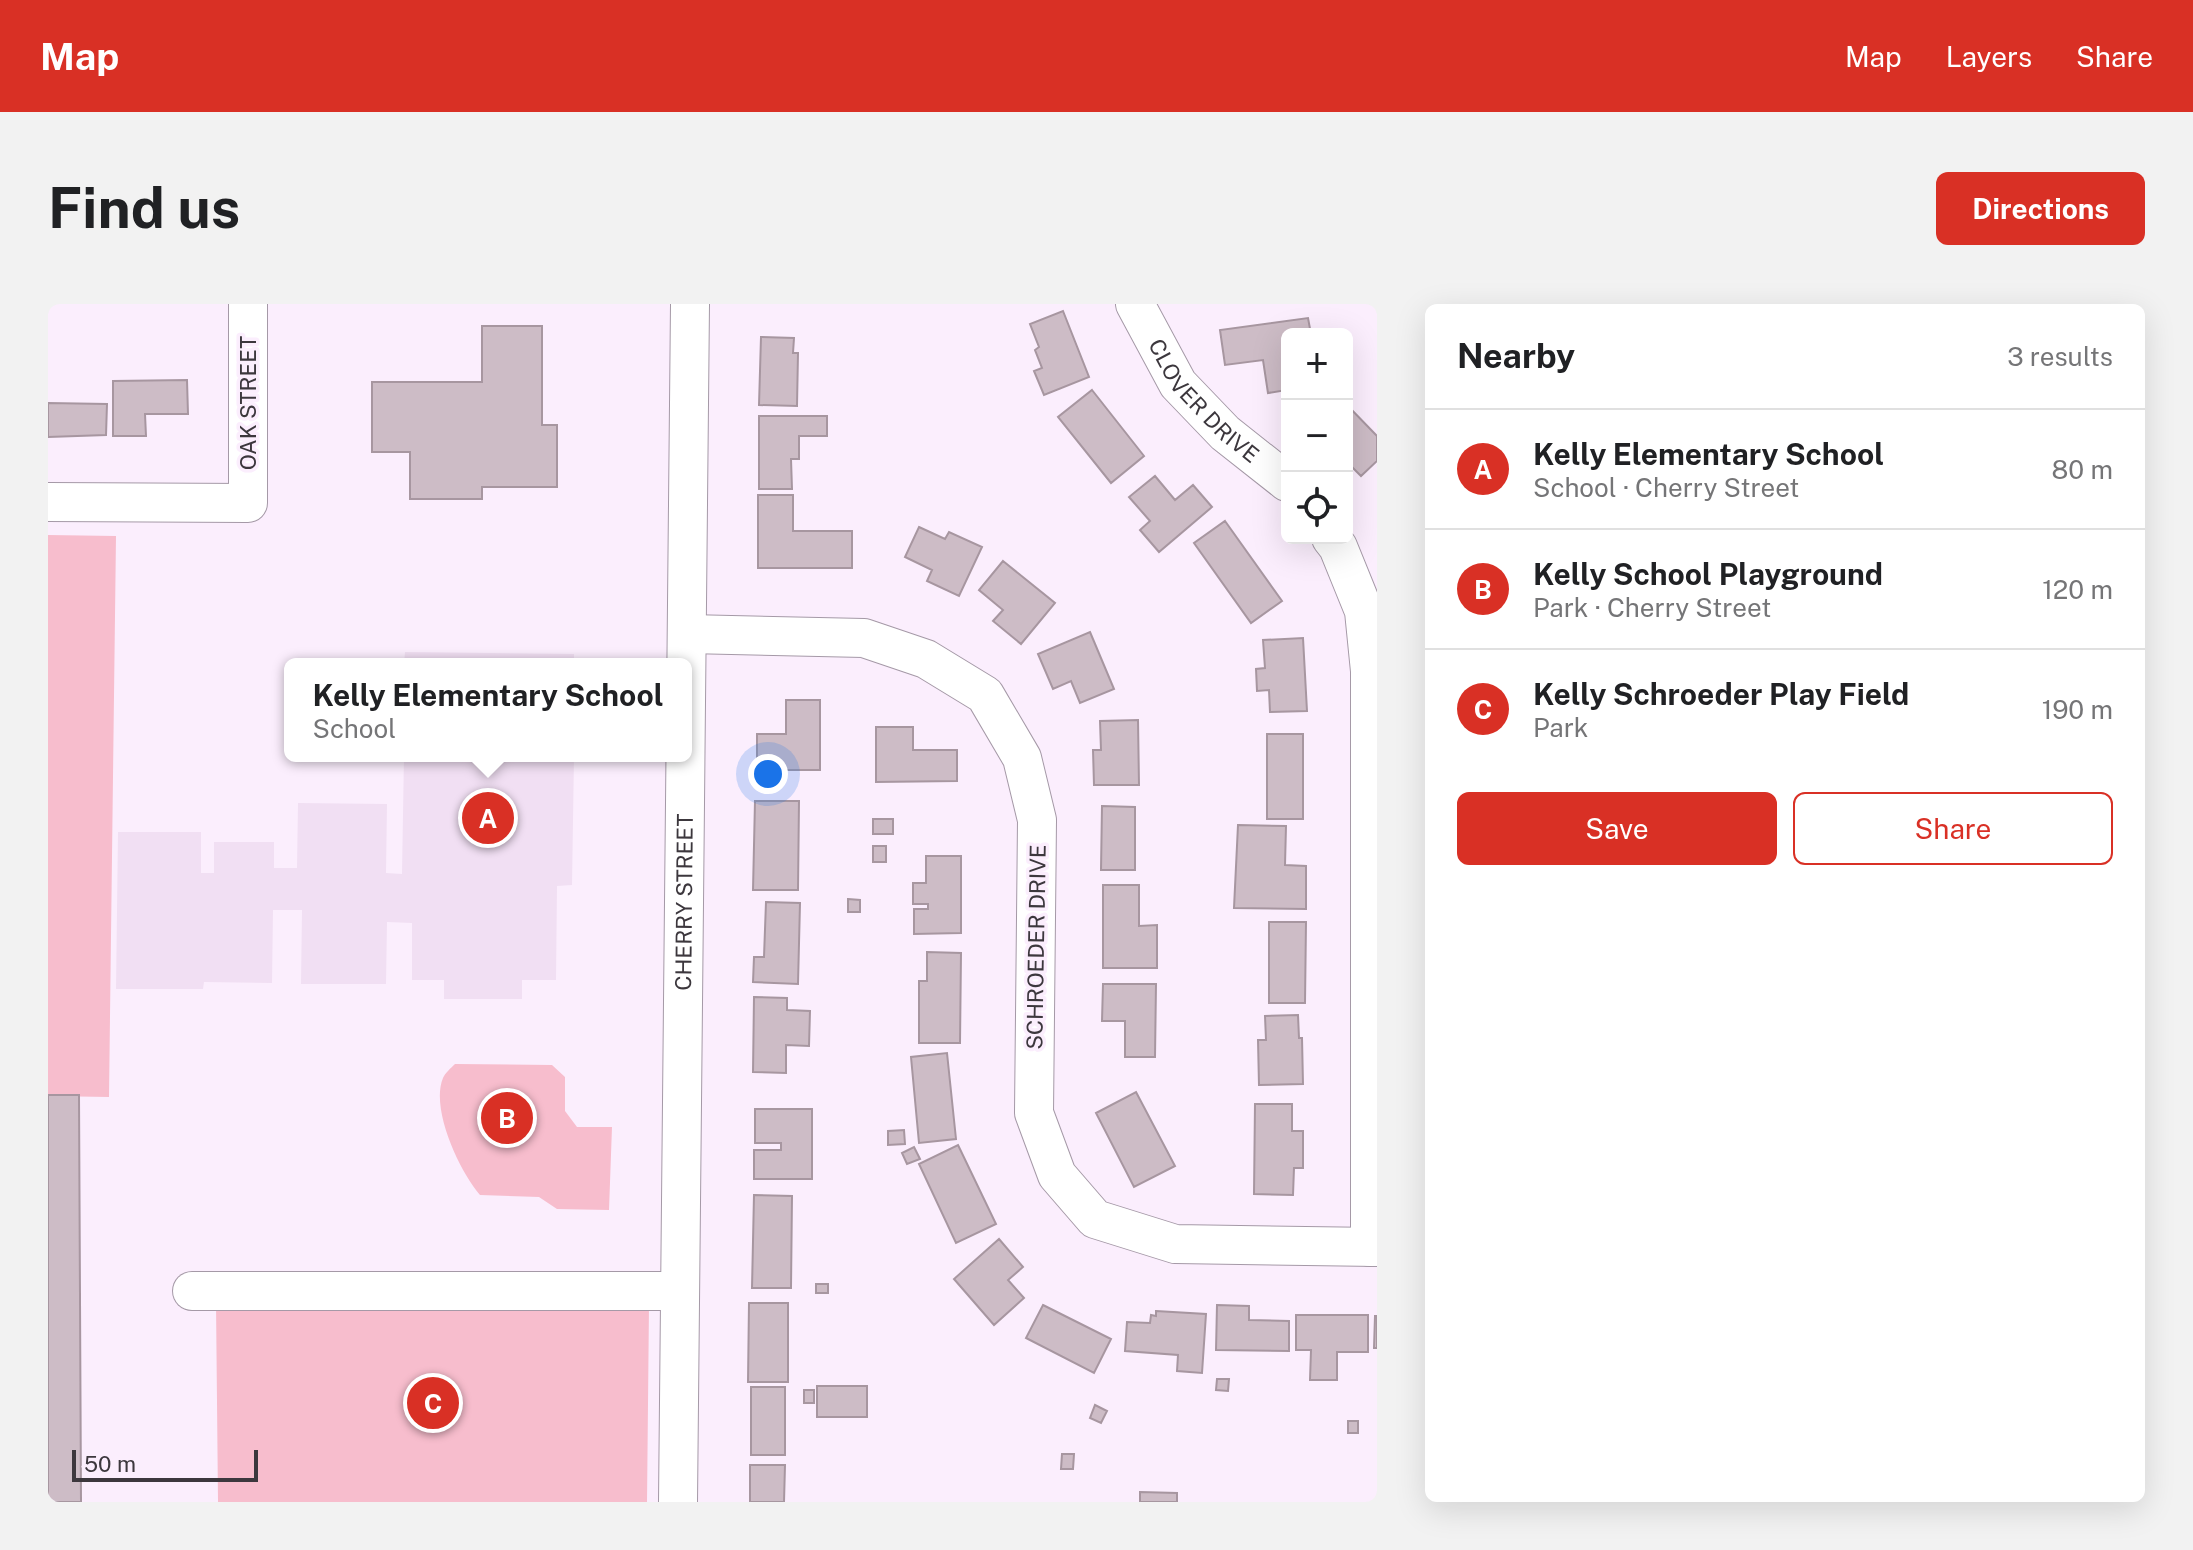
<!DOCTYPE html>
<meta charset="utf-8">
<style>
body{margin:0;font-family:"Public Sans",sans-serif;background:#f2f2f2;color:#202124}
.controls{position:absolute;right:24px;top:24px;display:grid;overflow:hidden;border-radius:12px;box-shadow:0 8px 32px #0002}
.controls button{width:72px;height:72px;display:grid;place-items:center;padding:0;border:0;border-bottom:2px solid #e0e0e0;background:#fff;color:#202124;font:40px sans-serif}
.scale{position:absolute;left:24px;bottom:20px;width:186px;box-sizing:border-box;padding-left:8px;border:4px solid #3c373d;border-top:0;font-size:22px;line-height:28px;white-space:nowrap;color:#3c373d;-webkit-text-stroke:6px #fbeefd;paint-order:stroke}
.you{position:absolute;left:720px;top:470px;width:28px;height:28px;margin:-20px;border:6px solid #fff;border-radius:50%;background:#1a73e8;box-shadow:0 0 0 12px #1a73e833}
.badge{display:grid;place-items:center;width:52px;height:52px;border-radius:50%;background:#d93025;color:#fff;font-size:26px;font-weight:700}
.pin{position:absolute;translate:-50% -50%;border:4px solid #fff;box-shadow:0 2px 8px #0006}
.popup{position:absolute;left:236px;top:354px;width:408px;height:104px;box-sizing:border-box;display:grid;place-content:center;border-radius:12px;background:#fff;filter:drop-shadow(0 2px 6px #0005);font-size:26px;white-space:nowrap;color:#757577}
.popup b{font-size:30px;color:#202124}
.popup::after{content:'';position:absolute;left:50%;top:100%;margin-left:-16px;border:16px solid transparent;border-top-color:#fff}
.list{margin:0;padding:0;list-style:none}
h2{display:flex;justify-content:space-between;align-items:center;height:104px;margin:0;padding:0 32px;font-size:34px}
h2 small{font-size:26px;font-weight:400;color:#757577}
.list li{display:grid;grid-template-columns:52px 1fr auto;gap:24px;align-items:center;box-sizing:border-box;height:120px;padding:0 32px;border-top:2px solid #e0e0e0}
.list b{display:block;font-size:30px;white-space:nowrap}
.list p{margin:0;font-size:26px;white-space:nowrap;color:#757577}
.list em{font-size:26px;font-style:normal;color:#757577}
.actions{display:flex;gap:16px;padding:24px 32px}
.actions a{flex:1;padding:18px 0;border:2px solid #d93025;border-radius:12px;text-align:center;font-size:28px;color:#d93025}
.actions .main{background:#d93025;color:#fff}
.icon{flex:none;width:44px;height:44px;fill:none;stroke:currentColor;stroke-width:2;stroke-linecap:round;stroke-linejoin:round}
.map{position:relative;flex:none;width:1329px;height:1198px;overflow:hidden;border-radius:12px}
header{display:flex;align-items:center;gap:48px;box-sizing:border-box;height:112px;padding:0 40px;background:#d93025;color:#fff}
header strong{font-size:38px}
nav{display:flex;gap:44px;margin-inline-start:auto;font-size:28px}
.intro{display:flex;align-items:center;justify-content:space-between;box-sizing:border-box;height:192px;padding:0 48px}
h1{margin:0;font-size:56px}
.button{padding:20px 36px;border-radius:12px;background:#d93025;color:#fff;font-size:28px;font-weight:700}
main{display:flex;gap:48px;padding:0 48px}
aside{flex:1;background:#fff;border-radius:12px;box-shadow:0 8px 32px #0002}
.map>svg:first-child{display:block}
</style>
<header>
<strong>Map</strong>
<nav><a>Map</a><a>Layers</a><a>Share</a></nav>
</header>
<div class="intro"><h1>Find us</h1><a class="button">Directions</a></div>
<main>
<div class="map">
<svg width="1329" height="1198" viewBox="0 0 1329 1198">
<rect width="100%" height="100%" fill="#fbeefd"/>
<!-- built -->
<path fill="#f1dff3" d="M357,348L526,350V360H356Z
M356,452H526L524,581L509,582L508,676H474V695H396V676H364V619L339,618L338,680H253L254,606H225L224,679L156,678L155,685H68L70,528H153V569H166V538H226V564H249L250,499L339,500L338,569L354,570Z"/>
<!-- green -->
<path fill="#f7bdcd" d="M0,231L68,232L61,793L0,792Z
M407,760L504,761L517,773V807L529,823H564L561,906L509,905L491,893L432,891C412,868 382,805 395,774C397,769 403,764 407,760Z
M168,999L601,1001L599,1198H170Z"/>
<!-- building -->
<path fill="#cdbcc6" stroke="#a796a0" stroke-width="2" d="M1015,7L1041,73L996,91L986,67L994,64L987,46L991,43L982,20Z
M1260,14L1263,30H1239V86L1220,89L1215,56L1177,61L1172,26Z
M434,22H494V121H509V183H434V195H362V148H324V78H434Z
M713,33L746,34L745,49H750L749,102L711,101Z
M139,76L140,110H97L98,132H65V77Z
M1044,86L1096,152L1063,179L1010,113Z
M0,99L59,100L58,131L0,133Z
M1299,101L1329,132V157L1313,172L1299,158Z
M711,112H779V132H751V155H743L744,185H711Z
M1107,172L1127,196L1145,181L1164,203L1111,248L1092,226L1102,217L1081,193Z
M710,191H745V227H804V264H710Z
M1177,217L1234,297L1203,319L1146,239Z
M871,223L897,235L901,228L934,243L911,292L879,277L884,266L857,253Z
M955,257L1007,299L973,340L945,317L955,306L931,286Z
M1042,328L1066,385L1032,399L1023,377L1005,385L990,350Z
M1255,334L1259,407L1222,408L1221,386L1209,387L1208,365L1217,364L1215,336Z
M738,396H772V466H709V430H738Z
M1090,416L1091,481H1046L1045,446H1053L1052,417Z
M828,423H865V446H909V477L828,478Z
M1219,430H1255V515H1219Z
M707,497H751L750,586H705Z
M1054,502L1087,503V566H1053Z
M825,515H845V530H825Z
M1190,521L1238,522L1237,561L1258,562V605L1186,604Z
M825,542H838V558H825Z
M878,552H913V629L866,630V605H880V600H865V579H878Z
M1055,581H1091V622L1109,621V664H1055Z
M800,595L812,596V608H800Z
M718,598L752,599L750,680L705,678L706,653H716Z
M1221,618H1258L1257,699H1221Z
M879,648L913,649L912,739H871V677H879Z
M1055,680H1108L1107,753H1077V717H1054Z
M706,693L739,694V706L762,707L761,742L738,741V769L705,768Z
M1250,711L1251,734H1254L1255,780L1211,781L1210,736H1218L1217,712Z
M899,749L908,835L871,839L863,753Z
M1088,788L1127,862L1086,883L1048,809Z
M0,791H31L33,1198H0Z
M1207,800H1244V827H1255V864H1246L1245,891L1206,890Z
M707,805H764V875H706V846H733V839H707Z
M856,826L857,840L840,841V827Z
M910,841L948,920L908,939L871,860Z
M866,843L872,855L859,860L854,849Z
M706,891L744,892L743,984H704Z
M951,935L975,963L960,976L976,994L946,1021L906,975Z
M768,980H780V989H768Z
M701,999H740V1078H700Z
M995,1001L1063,1035L1046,1069L978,1034Z
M1169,1001L1201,1002V1016L1241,1017V1047L1168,1046Z
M1108,1007L1158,1010L1154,1069L1129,1067L1130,1051L1077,1047L1079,1018L1102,1019L1103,1011L1108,1012Z
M1248,1011H1320V1048H1289V1076H1262L1263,1046H1248Z
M1327,1012H1329V1044H1326Z
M1169,1075H1181L1180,1087L1168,1086Z
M769,1082H819V1113H769Z
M703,1083H737V1151H703Z
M756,1086H766V1099H756Z
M1047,1101L1059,1107L1053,1119L1042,1114Z
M1300,1117H1310V1129H1300Z
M1014,1150H1026L1025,1165H1013Z
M702,1161H737L736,1198H702Z
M1092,1188L1129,1189V1198H1092Z"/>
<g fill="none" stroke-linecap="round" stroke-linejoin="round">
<defs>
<g id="minor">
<path id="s1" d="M1087,0L1130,80L1177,129L1239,178"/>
<path d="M0,198L200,199V0"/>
<path d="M1283,234L1290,243L1316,307L1322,367V943"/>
<path d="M640,330L816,334L878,355L937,391L974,454L989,516L986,809L1009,871L1047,915L1127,940L1329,943"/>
<path d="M144,987H632"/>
<path id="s2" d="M630,1198L642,0"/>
</g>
</defs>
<!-- minor casing -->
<use href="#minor" stroke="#a599a7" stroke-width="40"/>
<!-- minor -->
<use href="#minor" stroke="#fff" stroke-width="38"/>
</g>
<g text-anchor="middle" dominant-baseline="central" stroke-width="7" stroke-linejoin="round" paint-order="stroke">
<!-- street labels -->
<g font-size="22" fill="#3c373d" stroke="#fbeefd">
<text stroke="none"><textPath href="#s1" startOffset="120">CLOVER DRIVE</textPath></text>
<text transform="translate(200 99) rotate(-90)">OAK STREET</text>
<text stroke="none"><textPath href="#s2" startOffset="600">CHERRY STREET</textPath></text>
<text transform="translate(988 643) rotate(-89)">SCHROEDER DRIVE</text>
</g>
</g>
</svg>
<div class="controls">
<button>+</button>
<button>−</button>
<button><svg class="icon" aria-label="locate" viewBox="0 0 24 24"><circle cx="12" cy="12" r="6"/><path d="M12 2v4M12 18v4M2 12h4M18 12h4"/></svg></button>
</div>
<div class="scale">50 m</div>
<div class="you"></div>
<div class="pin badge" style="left:440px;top:514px">A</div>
<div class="popup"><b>Kelly Elementary School</b>School</div>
<div class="pin badge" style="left:459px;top:814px">B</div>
<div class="pin badge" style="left:385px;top:1099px">C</div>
</div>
<aside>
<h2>Nearby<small>3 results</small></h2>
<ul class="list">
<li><span class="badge">A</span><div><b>Kelly Elementary School</b><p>School · Cherry Street</p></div><em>80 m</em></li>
<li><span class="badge">B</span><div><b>Kelly School Playground</b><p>Park · Cherry Street</p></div><em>120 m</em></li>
<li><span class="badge">C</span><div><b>Kelly Schroeder Play Field</b><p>Park</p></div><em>190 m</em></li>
</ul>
<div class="actions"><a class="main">Save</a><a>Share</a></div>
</aside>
</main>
